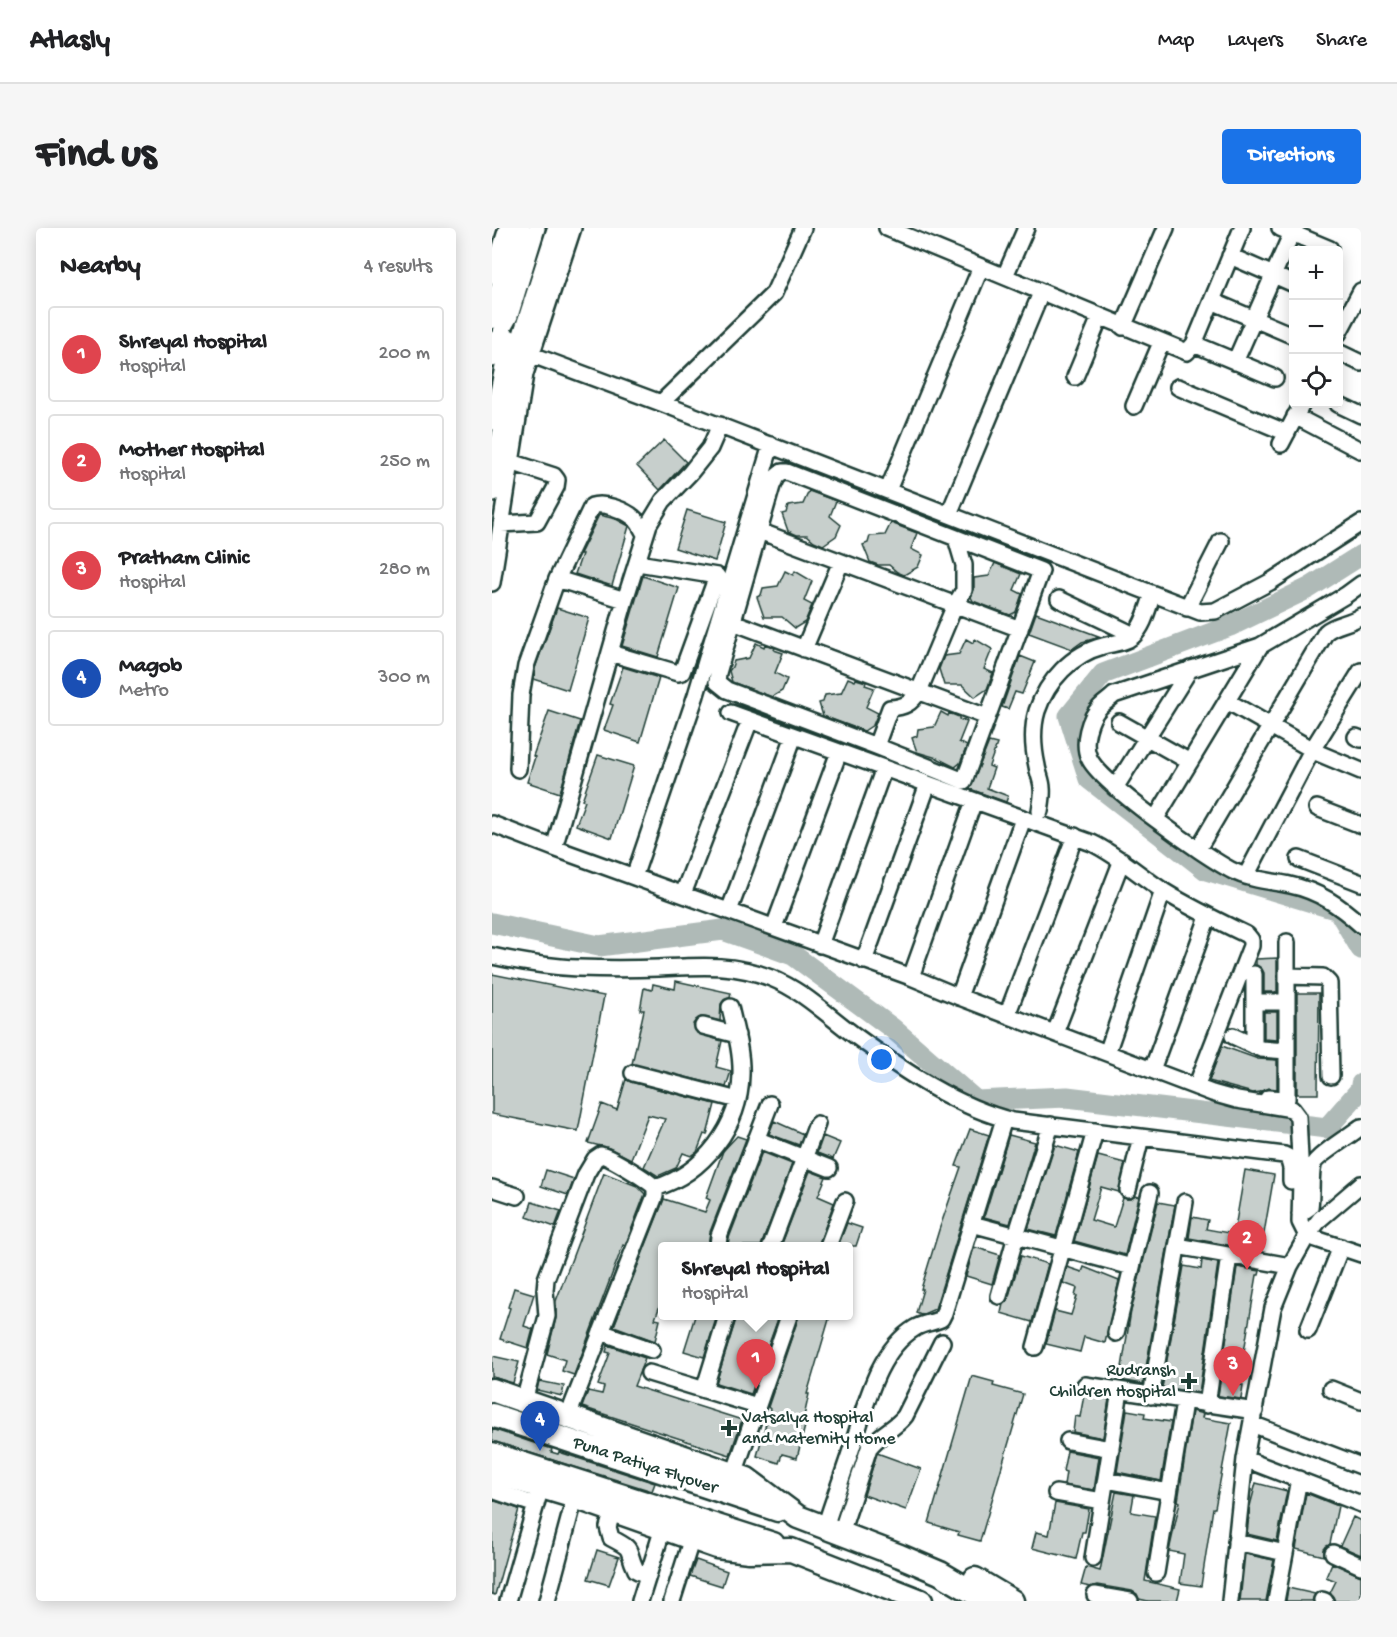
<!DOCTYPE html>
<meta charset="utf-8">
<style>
body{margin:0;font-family:"Gochi Hand",sans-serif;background:#f6f6f6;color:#202124}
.controls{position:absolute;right:18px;top:18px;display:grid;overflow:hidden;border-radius:6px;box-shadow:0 3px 15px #0003}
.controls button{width:54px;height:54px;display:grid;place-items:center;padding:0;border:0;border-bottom:2px solid #e0e0e0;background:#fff;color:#202124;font:30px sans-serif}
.you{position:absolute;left:390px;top:832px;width:21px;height:21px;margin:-15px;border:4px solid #fff;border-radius:50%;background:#1a73e8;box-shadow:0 0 0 9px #1a73e833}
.badge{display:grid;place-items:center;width:39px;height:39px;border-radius:50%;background:#1a73e8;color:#fff;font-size:20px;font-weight:700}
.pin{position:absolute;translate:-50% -50px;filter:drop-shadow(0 2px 3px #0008)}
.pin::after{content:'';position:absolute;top:32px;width:21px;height:18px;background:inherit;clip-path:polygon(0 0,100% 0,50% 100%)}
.popup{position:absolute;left:166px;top:1014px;width:195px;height:78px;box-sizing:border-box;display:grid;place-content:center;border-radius:6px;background:#fff;filter:drop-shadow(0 2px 4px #0005);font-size:20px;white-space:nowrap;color:#757577}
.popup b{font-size:22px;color:#202124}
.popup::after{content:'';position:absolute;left:50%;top:100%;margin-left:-12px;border:12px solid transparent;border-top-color:#fff}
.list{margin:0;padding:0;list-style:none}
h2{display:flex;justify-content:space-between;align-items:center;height:78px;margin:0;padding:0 24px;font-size:26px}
h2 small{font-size:20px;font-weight:400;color:#757577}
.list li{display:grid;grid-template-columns:39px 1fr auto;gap:18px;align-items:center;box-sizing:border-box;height:96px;margin:0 12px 12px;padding:0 12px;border:2px solid #e0e0e0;border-radius:6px}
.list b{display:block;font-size:22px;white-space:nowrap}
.list p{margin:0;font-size:20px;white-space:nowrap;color:#757577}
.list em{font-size:20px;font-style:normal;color:#757577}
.icon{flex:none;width:33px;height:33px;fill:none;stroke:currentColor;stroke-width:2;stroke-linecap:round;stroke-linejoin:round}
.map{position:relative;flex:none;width:869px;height:1373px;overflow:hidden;border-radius:6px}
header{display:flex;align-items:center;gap:36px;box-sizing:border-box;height:84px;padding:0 30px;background:#fff;border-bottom:2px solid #e0e0e0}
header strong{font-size:28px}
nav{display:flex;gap:33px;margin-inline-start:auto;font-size:21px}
.intro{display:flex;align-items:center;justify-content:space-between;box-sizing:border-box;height:144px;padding:0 36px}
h1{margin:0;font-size:42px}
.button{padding:15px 27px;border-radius:6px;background:#1a73e8;color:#fff;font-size:21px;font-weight:700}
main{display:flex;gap:36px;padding:0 36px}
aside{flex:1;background:#fff;border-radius:6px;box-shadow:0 3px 15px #0003}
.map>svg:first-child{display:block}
</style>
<header>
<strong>Atlasly</strong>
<nav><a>Map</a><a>Layers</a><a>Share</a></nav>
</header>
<div class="intro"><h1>Find us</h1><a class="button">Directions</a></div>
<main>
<aside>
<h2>Nearby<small>4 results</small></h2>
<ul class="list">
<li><span class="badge" style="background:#e0444e">1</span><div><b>Shreyal Hospital</b><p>Hospital</p></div><em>200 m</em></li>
<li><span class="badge" style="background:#e0444e">2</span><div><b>Mother Hospital</b><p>Hospital</p></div><em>250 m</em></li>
<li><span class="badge" style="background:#e0444e">3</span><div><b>Pratham Clinic</b><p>Hospital</p></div><em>280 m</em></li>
<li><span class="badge" style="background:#1a4fb4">4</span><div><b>Magob</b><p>Metro</p></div><em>300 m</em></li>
</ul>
</aside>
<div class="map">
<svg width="869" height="1373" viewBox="0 0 869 1373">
<rect width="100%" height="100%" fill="#fff"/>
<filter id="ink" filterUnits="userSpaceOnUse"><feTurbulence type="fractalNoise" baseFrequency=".0167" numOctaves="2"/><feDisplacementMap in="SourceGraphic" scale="12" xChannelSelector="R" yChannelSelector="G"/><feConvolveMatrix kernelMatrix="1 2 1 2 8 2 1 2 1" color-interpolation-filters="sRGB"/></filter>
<g filter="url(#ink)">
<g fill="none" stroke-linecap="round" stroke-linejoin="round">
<!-- river -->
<path stroke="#afbab7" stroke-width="21" d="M869,327L817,360L738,398L611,446L577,488L597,551L714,642L846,682L869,721
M0,695L107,718L231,702L301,727L400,800L484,873L575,869L835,900L869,861V856"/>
</g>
<!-- building -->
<path fill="#c7cfcc" stroke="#1f3d34" stroke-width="1.5" d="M172,212L194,234L168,262L145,238Z
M317,263L344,273L338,288L349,297L344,308L331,317L322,313L315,307H305L296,303L290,286L294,285L296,278L311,276Z
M195,282L234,294L223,333L183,320Z
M107,287L124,291L137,298L120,358L83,346L90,326H88Z
M399,295L425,305L419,321L431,327L426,339L412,347L405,344L397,337H386L378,334L371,317L376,315L378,308L393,307Z
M503,335L529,346L522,362L530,366L524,384L518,387L481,373L479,369L482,362V350L497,348Z
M293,343L301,347L303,343L320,353L312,373L320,377L313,394L303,400L290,389H272L265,369L269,367L271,360L286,358Z
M151,348L187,360L166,429L130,418Z
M65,380L97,390L76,462L42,451L43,440Z
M544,385L609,409L590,414L580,421L537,405Z
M474,411L481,415L483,411L500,421L492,441L501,445L495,461L483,469L470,457H452L447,441L452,428L467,426Z
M264,415L272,419L273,416L283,420L282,422L291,425L283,445L295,451L290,463L280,469L240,454L237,443L240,439L242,433L257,430Z
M528,428L543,434L530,466L523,464L516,481L510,479Z
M131,439L167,450L148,514L112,502L121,477L118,476Z
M356,450L363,453L364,451L374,454L373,457L382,460L374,479L386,485L381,497L372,503L331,488L327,475L331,474L333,467L349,465Z
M57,483L88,493L68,565L35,554L43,529L41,528Z
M449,484L456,488L457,485L467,489V491L475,494L467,514L475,518L468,535L463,539L445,530L425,524L420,510L425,508L426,501L442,499Z
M497,514L505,516L497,538L502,540L495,560L516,568L514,574L478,561Z
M106,527L142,538L120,610L84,597L93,573L90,572Z
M785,730V764H772V745L770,741L764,737V731Z
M0,746L112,768L86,903L0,886Z
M184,753L239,765L238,770L232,772L229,776L228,793L209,789L204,792L201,796L205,805L230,813L224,839L239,843L234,859L140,836L152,782H148L152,760L160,762L161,756L183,761Z
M805,765H827L826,866H805Z
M772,784H785V812L772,811Z
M730,818L766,831L785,832V861L776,860L768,864L761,865L717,853Z
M134,851L139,854L223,876L215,907L212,906L205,924L199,928L191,925L184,940L166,948L152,939L173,891L156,887L139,931L117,920L96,915L110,876L125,882Z
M282,893L311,906L307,917L277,906Z
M478,901L497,907L443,1081L429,1087L424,1085L431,1061H429L447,1002L469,939L464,938Z
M517,907L543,914L518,996L492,989Z
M245,908L254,911L218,1004L216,1018H171V1069L163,1091L168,1092L163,1113L122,1098L172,971L213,984L218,972L214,970L231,923Z
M331,908L348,915L341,931L325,925Z
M563,917L587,924L564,1008L536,1001Z
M270,924L300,936L269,1018H236L237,1010Z
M606,928L633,935L627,964L609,959L599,992L622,999L631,970L638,971L644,968L647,969L633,1027L582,1013Z
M54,942L82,951L76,967L49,958Z
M753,942L782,947L769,1023L697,1010L700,989L716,992L714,1001L742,1006Z
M318,943L334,949L326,968L342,975L326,1018H289Z
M112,945L145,958L153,966L133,1018L131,1017L82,1147L70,1143L73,1132L55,1126L64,1090V1073Z
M40,974L69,983L63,999L35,989Z
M666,974L683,977L651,1156L628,1152L639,1083Z
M355,995L370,1000L364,1018H346Z
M482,1019L508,1027L500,1056L474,1048Z
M529,1028L556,1036L540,1094L509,1085L511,1076L516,1071Z
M710,1032L726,1035L707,1165L670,1159L692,1038L709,1041Z
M575,1039L590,1044L592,1039L627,1053L613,1115L592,1109L588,1124L554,1116L563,1083L579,1087L585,1068H583L585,1060L571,1055Z
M745,1039L768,1043L767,1047H765L749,1141L748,1157H751L749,1171L726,1168Z
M22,1060L42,1066L32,1098L41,1101L36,1120L8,1111L18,1080L16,1079Z
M203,1088H225L212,1129L192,1123Z
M245,1088H287L259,1166L224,1155Z
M307,1088H338L315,1166H317L311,1193L314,1194L305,1230L290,1226L287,1235L265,1228L278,1181L276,1179Z
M116,1117L153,1130L142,1158L250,1192L238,1227L90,1179L96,1163L110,1166L112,1159L106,1157L118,1125L114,1124Z
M0,1128L27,1134L21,1155L0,1149Z
M480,1148L502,1154L501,1158L531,1166L488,1313L466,1307L467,1304L437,1295Z
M47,1153L72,1158L70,1168L45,1162Z
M592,1167L617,1171L611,1210L581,1204L583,1188L588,1189Z
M635,1182L653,1185L652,1190L679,1194L669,1253L625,1244Z
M700,1183L711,1186L710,1190L739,1195L723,1280H721L709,1358L688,1355L692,1326L677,1323L688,1274L686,1273Z
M0,1201L60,1221L59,1224L66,1226L67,1224L163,1255L160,1263L0,1213Z
M575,1223L607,1229L602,1262L572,1257L574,1244L571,1243Z
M385,1225L429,1241L414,1282L372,1267Z
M764,1255L795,1263L785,1313L755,1306L758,1278Z
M624,1264L642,1267L639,1284L663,1288L653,1353L688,1361L685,1373H656L647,1371L645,1366L640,1363L605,1357L598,1359L589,1357L594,1339L608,1343Z
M814,1265L846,1278L838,1316L832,1321V1328L804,1321Z
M0,1272L27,1281L3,1367L0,1366Z
M563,1275L597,1281L593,1304H590L584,1331L540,1320L544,1304L557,1307Z
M861,1289L869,1293V1327L848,1318Z
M105,1322L127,1329L117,1357L96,1351Z
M753,1326L782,1332L774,1373H748Z
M204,1332L235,1343L230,1358L198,1348Z
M840,1335L869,1348V1373H843L838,1365L844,1353L834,1349Z
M796,1360L823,1366L820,1373H794Z"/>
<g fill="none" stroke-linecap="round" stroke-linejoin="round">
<defs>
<path id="minor" d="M395,0L695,124L702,116L750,0
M788,0L838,21
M738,28L802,56
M0,48L15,0
M513,48L534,0
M720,73L802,108
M631,99L674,0
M846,106L869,63
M0,112L169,175L708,384L723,383L778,354L869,295
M702,116L783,150
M846,124L869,135
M0,131L4,113L18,88L45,0
M743,134L802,0
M583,149L608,89
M686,159L795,205
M169,175L282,65L311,0
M846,176L869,187
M642,178L669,115
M803,188L868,222
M0,194L17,109
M789,216L810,176
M290,244H295L549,343L472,553L384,518L235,462L225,454L226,445L280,258L284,249Z
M396,262L489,39
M457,286L549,65
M9,296L45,294L64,259L65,252L62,248L19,234
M267,303L528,401
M65,351L133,372
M0,355L33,146L81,0
M869,356L854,367L768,418L622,467C618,471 612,475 608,479C597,490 590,515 597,530C608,555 713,629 741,643C759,652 779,653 798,657C827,663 848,678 869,697
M567,371L642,407
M695,380L729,313
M241,394L495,489
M312,421L349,334
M118,425L186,445L190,444L225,348L146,335
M735,473L826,525L869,543
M239,485L600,615C627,628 648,648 673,664C699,680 726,693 755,707L759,712V718L704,859
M627,494L698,534
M864,509L869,511
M384,518L398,480C412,479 419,476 427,463L463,377L472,362V337L464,310
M26,541L29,467L34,438L65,351L100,278C111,274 133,282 142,290C147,294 150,301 153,306
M623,560L698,441
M825,580L869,597
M548,583C549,576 551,567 550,560C550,553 546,545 545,538C541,520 540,500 545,483C555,453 580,426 611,418C621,415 633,415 641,408C652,398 656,379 661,366
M664,590L768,418
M0,596L62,620L419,749L470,770L720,865L745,872L800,881L806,889L809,951L808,994L815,1008L869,1026
M62,620L133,372L157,296L171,273L198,245L218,220L228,197
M706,621L834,404C843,396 857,396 869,388
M807,631L869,655
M754,648L820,522L869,443
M142,649L204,467L279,217
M191,666L258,492
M237,683L302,508
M282,699L347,524
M328,717L392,540
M0,728C28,734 57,739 86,740C113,741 140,741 167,740C208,738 240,735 279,750C312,763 337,789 365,809C412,843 464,879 521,893L792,927L796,929L799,940V953
M372,733L436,556
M762,746V818
M795,748L831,749L837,755L839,848
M419,749L482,573
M467,769L531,591
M762,774H795
M515,787L583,608
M211,798L245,807
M563,805L630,632
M741,808L769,821L795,823
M615,825L671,663
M660,842L716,689
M141,845L246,872
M776,870L795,871V714
M264,911L337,940
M0,960L25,968
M163,960C212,945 248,898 249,847C250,825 243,801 238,779
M636,962L649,909
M808,986L818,979C820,966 818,950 821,937C823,929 860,906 869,899
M480,996L640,1039
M226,1018L227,1008L278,876
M279,1018L325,896
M336,1018L353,973
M685,1018L798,1038
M507,1068L524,1008L559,897
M816,1102L849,1019
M109,1104L160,1122
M624,1105L658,965
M543,1119L603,903
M157,1145L265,1178
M593,1157L763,1183
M839,1161L869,1173
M212,1162L235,1088
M659,1168L693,974
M32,1173L55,1088L53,1062L54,1051L94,946L103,931L109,927C118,929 158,953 163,960V968L76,1188
M715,1177L737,1028
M760,1196L869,1238
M576,1213L619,1221
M753,1231L869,1276
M242,1246L297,1088
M614,1252L677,1264
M0,1262L44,1277
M564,1265L610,1273
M121,1282L116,1299L119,1310C144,1323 133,1319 144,1342L156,1348
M333,1299C342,1271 352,1244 361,1216C374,1177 385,1123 423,1100C431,1095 440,1095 449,1091L452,1085L512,891
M349,1305L377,1220C387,1206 403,1201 413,1188L450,1114
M744,1314L793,1325
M841,1325L869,1338
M601,1330L628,1163
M664,1345L692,1174
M603,1367L638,1373
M830,1372L833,1373
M16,1373L49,1259
M55,1373L83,1269
M148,1373L171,1300
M180,1373L200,1310
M738,1373L753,1231L781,1080L798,1038L815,1008L828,991L869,956
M784,1373L807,1251"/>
<path id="major" d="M0,90L28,0
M0,263L27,121L66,0"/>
<path id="highway" d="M0,1162L255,1251L306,1289L408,1328L448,1345L496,1373
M0,1187L286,1282
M0,1226L281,1316
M0,1244L83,1269L225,1319L257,1323L299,1322L429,1373
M483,1351L520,1373"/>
</defs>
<!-- minor casing -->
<use href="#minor" stroke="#1f3d34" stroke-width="20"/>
<!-- major casing -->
<use href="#major" stroke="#1f3d34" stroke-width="24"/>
<!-- highway casing -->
<use href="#highway" stroke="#1f3d34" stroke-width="27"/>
<!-- minor -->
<use href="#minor" stroke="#fff" stroke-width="15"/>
<!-- major -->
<use href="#major" stroke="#fff" stroke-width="20"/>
<!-- highway -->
<use href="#highway" stroke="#fff" stroke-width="22"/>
</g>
</g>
<!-- markers -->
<g fill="#1f3d34" stroke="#fff" stroke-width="2">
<path d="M694 1144h6v6h6v6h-6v6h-6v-6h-6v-6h6z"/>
<path d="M234 1191h6v6h6v6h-6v6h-6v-6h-6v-6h6z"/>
</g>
<g text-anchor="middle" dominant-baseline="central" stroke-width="6" stroke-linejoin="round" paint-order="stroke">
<!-- poi labels -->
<g font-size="18" fill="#1f3d34" stroke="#fff" text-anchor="end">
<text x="684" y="1143">Rudransh<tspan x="684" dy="21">Children Hospital</tspan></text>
<text x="250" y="1190" text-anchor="start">Vatsalya Hospital<tspan x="250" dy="21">and Maternity Home</tspan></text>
</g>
<!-- street labels -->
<g font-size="18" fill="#1f3d34" stroke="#fff">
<text transform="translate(153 1238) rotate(18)">Puna Patiya Flyover</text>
</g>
</g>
</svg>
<div class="controls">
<button>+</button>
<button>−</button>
<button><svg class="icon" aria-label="locate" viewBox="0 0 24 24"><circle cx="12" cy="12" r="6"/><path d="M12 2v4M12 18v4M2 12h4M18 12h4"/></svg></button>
</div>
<div class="you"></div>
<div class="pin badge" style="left:264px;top:1161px;background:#e0444e">1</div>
<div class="popup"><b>Shreyal Hospital</b>Hospital</div>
<div class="pin badge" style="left:755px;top:1042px;background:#e0444e">2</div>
<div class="pin badge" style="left:741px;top:1168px;background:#e0444e">3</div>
<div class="pin badge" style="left:48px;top:1223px;background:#1a4fb4">4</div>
</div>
</main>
